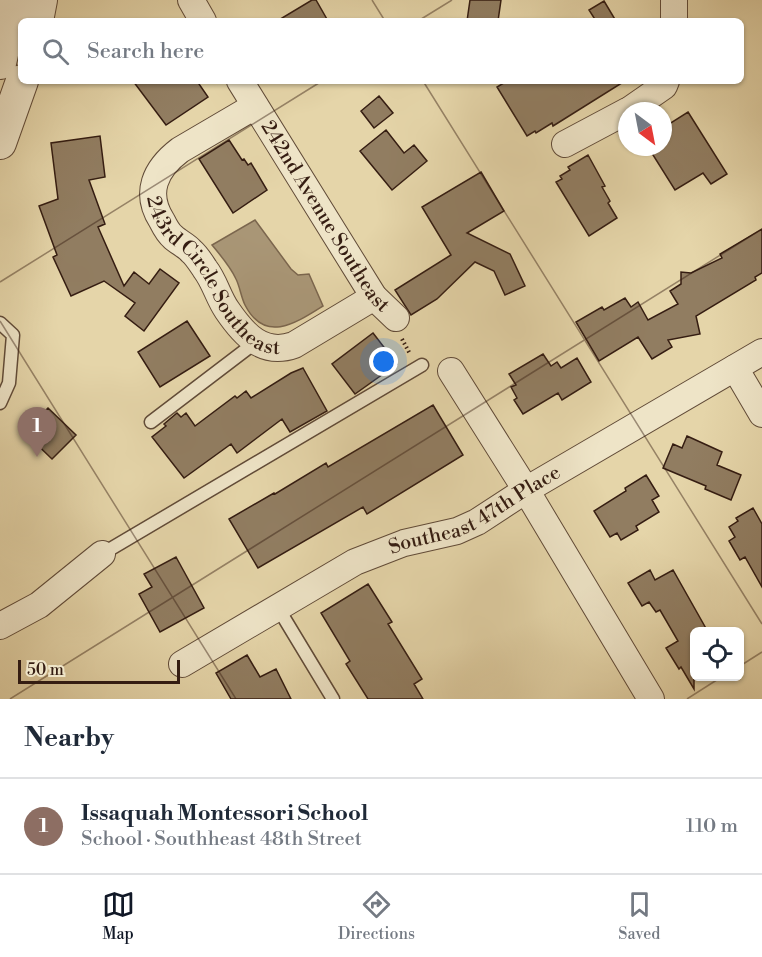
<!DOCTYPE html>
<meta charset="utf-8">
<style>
body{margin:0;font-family:"Libre Bodoni",serif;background:#f2f2f3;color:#1f2937}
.controls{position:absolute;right:18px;bottom:18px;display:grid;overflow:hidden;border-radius:9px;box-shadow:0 2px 4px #0004}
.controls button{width:54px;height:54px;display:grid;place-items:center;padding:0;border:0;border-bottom:2px solid #e0e1e3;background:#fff;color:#1f2937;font:30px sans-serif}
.compass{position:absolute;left:618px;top:102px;width:54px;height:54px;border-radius:50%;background:#fff;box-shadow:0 2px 4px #0004;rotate:148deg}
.scale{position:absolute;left:18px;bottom:15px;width:162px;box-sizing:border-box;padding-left:6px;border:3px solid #351d12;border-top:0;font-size:16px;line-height:21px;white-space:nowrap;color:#351d12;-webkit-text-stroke:4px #eee4c7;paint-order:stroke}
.you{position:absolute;left:384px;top:362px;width:21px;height:21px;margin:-15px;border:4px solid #fff;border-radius:50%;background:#1a73e8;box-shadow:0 0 0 9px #1a73e833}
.badge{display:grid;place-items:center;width:39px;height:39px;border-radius:50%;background:#111827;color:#fff;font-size:20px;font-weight:700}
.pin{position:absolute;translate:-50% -50px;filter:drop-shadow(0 2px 3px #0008)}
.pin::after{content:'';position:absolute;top:32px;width:21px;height:18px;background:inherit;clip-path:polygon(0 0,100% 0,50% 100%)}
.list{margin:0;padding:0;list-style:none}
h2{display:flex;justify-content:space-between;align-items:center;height:78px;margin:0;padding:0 24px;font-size:26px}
h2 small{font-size:20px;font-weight:400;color:#747a83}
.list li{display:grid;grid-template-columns:39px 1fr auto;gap:18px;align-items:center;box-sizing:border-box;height:96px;padding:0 24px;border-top:2px solid #e0e1e3}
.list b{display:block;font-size:22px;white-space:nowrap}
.list p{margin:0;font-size:20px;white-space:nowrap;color:#747a83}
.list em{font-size:20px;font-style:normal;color:#747a83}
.icon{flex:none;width:33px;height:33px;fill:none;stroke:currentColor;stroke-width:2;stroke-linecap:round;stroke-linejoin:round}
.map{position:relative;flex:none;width:762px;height:699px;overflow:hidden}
.search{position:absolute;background:#fff;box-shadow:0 2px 4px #0004;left:18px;right:18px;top:18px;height:66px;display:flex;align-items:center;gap:15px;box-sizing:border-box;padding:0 21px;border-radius:9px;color:#747a83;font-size:22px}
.sheet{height:174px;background:#fff}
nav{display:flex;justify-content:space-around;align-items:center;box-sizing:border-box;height:84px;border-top:2px solid #e0e1e3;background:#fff;font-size:16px;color:#747a83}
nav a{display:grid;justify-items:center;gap:3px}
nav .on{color:#111827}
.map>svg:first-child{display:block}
</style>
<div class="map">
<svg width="762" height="699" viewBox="0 0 762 699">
<rect width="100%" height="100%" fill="#e5d5a9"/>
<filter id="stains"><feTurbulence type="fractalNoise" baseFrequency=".00333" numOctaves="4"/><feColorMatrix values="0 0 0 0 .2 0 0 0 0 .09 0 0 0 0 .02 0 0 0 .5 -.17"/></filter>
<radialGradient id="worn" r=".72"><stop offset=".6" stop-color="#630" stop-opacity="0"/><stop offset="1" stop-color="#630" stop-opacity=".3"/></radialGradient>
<!-- water -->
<path fill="#a99676" stroke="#7b664e" stroke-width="1.5" d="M255,220L291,269L298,275L309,274L323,306C296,323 265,344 245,305C241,297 240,287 236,279C230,266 221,256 212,245Z"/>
<!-- building -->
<path fill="#917d61" stroke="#351d12" stroke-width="1.5" d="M312,0H316L328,21H277Z
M470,0H501L498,21H467Z
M604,1L616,21H596L589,10Z
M133,81H197L208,97L166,125Z
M507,81H625L553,126L552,123L536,133L535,131L527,136L497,87Z
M379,96L393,113L374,128L361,111Z
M688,112L727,174L711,184L703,173L675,190L648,147H663V131L670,127L669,124Z
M386,130L404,153L414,145L427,161L392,190L360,151Z
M100,136L105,177L89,180L105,224L98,227L124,286L134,272L149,284L160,269L179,283L144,331L125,316L135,303L104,281L71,296L53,257L57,255L39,206L58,199L51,143Z
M229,140L242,160L244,159L248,165L251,163L267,190L233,213L199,159Z
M588,155L605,186L602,187L610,201L608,203L617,218L589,236L556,182L562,179L560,176L570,170L568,167Z
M481,172L504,211L467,233L510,254L525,286L505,295L494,271L475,262L437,299L411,315L395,290L451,255L422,207Z
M762,229V273L755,277L756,280L696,316L700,334L668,340L672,347L652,359L638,337L599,361L576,322L602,307L604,310L625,298L631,307L638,302L648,320L678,304L670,291L681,284V272L691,273L722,258L720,254Z
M187,321L210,356L160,387L138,352Z
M373,333L397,364L355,394L332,364Z
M543,354L551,366L557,362L561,368L577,358L591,382L562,400L558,393L523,414L514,400L517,398L511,387L516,385L509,374Z
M303,368L327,411L290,432L282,419L237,453L231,444L184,478L152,437L166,426L164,424L177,413L181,417L186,413L195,426L235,396L237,398L246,391L251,398L291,373Z
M433,405L463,455L367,514L363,507L258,568L229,519L274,493L275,494L326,463L328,467Z
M48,408L76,435L52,459L24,432Z
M687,436L722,452L717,465L741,475L731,500L705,489L706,486L663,468L673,444L682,448Z
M646,475L659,496L652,500L659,512L636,526L638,530L621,540L617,533L610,537L594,511L626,491L625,488Z
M753,508L762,524V587L745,557L740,560L729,541L735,537L729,527L738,521L736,518Z
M176,557L204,608L160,632L139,594L152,587L144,574Z
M650,570L655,580L673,570L708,632H694V689L681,667L679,669L666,648L678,641L660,610L656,612L649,602L642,606L628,583Z
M368,584L392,622L388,624L422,679L414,684L423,699H368L346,664L350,661L321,613Z
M247,655L260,677L276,669L291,699H231L216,673Z"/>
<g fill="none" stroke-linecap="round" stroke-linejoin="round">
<defs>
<path id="service" d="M0,323L13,335L9,383L0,403
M151,422L256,342
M102,554L422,365
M278,608L333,699"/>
<g id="minor">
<path d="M191,0L203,21"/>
<path d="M674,0V21"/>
<path id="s1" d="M240,81L374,297L396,318"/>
<path id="s2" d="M255,106L180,150C155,169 144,193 162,221C165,227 168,233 173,237C178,242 186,245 191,251C197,256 201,263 205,269C215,282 218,297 227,310C244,335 263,356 294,345L374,297"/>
<path d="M628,111L664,86L666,81"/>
<path d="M565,144L627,111"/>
<path d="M735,368L762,414"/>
<path d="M451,371L526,490L651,699"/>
<path d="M0,626L39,605L102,554"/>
<path id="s3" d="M182,664L355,562L404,543L457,531L477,522L526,490L762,352"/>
</g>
<path id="tertiary" d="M37,21L41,0
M0,63L14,0
M0,143L22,81"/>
</defs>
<!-- service casing -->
<use href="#service" stroke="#614b38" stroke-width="15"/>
<!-- minor casing -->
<use href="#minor" stroke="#614b38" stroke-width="28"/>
<!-- tertiary casing -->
<use href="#tertiary" stroke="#614b38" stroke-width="34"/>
<!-- path -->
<path stroke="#351d12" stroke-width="4" stroke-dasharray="1.5 3" stroke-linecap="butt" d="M402,339L410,354"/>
<!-- service -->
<use href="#service" stroke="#eee4c7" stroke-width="12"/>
<!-- minor -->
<use href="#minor" stroke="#eee4c7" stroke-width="26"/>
<!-- tertiary -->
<use href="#tertiary" stroke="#eee4c7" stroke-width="32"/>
</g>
<!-- ticks -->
<path fill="none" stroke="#351d12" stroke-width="1.5" stroke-opacity="0.45" d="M372,0L385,21M418,21L452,0M423,81L762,624M0,282L322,81M0,321L236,699M740,666L762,652M10,699L762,229M687,699L723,676"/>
<g text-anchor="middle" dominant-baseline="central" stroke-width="6" stroke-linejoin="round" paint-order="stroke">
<!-- street labels -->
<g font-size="20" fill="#351d12" stroke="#eee4c7">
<text stroke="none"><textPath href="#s1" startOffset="160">242nd Avenue Southeast</textPath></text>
<text stroke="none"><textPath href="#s2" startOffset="246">243rd Circle Southeast</textPath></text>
<text stroke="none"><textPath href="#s3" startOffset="332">Southeast 47th Place</textPath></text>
</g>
</g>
<rect width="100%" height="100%" filter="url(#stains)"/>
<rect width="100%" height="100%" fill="url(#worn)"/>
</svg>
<div class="controls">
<button><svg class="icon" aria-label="locate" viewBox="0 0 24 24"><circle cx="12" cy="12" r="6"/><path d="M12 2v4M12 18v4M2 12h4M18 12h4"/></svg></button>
</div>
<svg class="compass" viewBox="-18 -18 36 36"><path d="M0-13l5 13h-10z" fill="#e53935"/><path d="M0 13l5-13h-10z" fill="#747a83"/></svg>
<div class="scale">50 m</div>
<div class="you"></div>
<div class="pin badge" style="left:37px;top:457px;background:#8d6e63">1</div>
<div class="search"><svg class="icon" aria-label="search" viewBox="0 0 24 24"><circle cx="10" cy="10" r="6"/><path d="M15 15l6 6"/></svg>Search here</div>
</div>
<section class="sheet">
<h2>Nearby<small></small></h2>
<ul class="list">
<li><span class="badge" style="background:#8d6e63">1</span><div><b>Issaquah Montessori School</b><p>School · Southheast 48th Street</p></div><em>110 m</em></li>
</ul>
</section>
<nav>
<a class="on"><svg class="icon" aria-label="map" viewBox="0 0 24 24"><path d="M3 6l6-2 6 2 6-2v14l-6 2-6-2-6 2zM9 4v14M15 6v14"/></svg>Map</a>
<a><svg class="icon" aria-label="directions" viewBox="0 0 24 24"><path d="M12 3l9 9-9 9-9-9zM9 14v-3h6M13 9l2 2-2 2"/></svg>Directions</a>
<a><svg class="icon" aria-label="saved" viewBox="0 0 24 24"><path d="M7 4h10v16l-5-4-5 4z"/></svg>Saved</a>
</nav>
